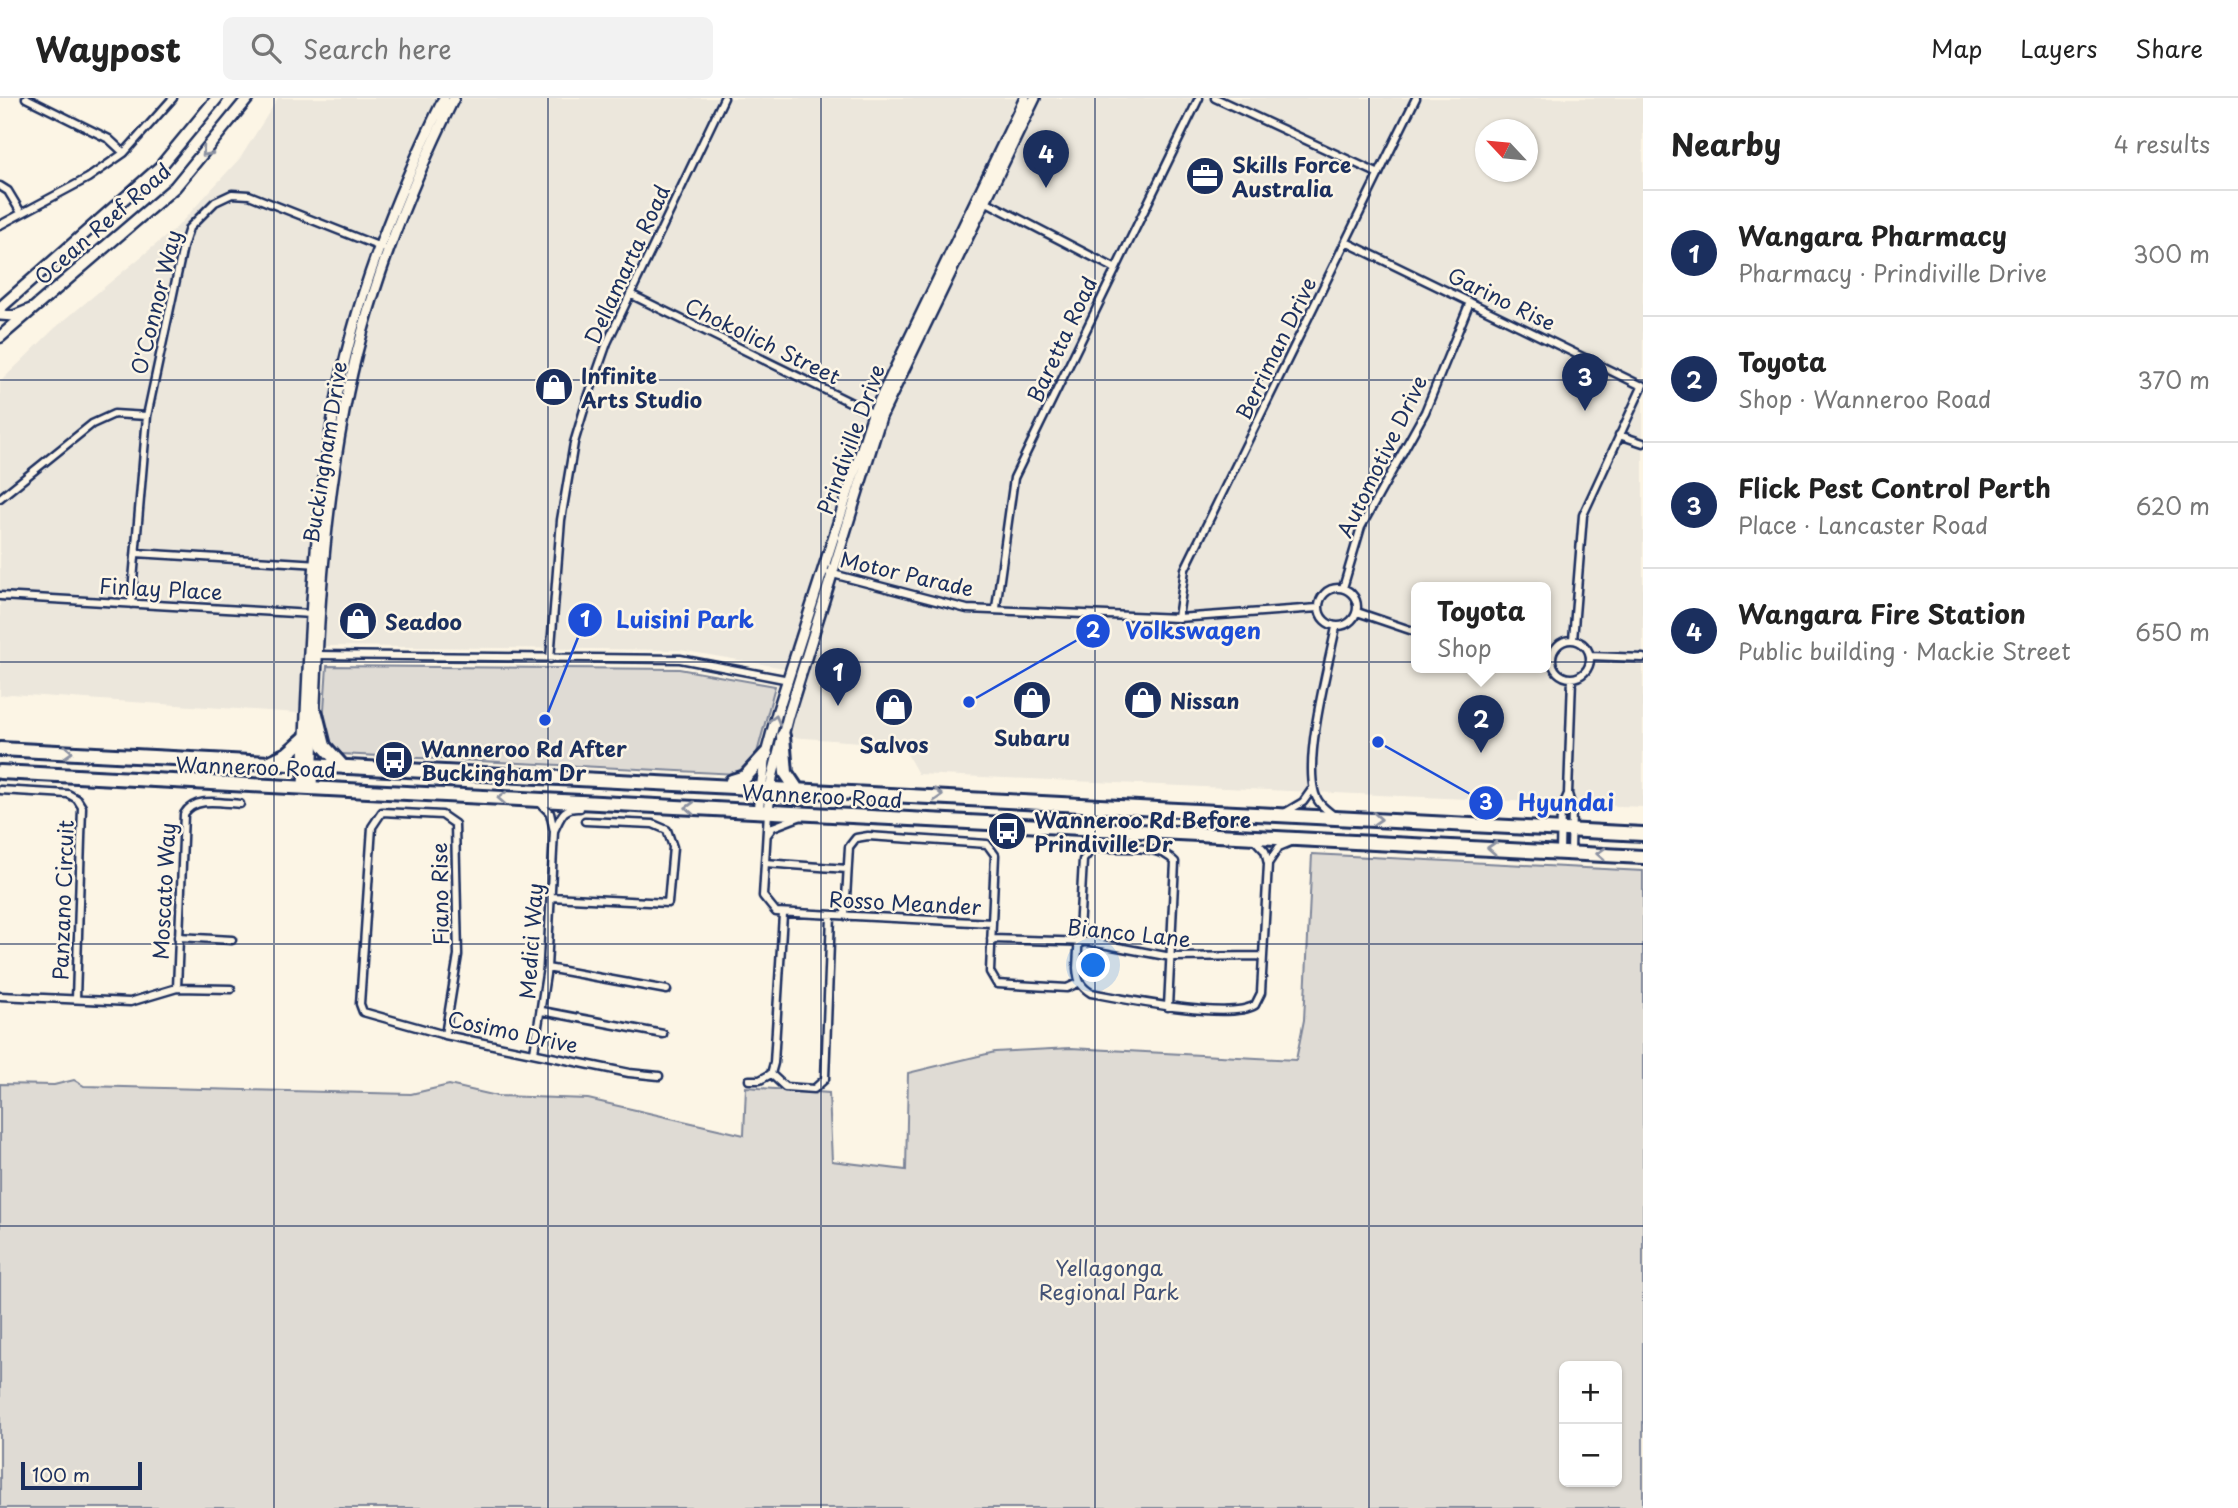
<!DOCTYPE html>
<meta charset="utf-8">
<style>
body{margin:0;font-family:"Playpen Sans",sans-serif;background:#f2f2f2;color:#222}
.controls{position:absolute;right:21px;bottom:21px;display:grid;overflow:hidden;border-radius:10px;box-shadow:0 2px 5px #0004}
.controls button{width:63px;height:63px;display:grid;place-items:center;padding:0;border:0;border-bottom:2px solid #e0e0e0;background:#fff;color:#222;font:35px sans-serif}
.compass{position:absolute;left:1475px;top:21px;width:63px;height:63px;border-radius:50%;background:#fff;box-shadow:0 2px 5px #0004;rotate:296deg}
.scale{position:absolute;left:21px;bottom:18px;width:121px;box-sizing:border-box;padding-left:7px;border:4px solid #1b2f5e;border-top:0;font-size:19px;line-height:24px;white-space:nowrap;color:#1b2f5e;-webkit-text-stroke:5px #fcf5e5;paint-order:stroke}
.you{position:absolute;left:1094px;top:868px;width:24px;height:24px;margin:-18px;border:5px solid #fff;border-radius:50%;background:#1a73e8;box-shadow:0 0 0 10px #1a73e833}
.badge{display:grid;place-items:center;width:46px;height:46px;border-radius:50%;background:#1b2f5e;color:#fff;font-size:23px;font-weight:700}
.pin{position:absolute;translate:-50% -58px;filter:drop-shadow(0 2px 4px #0008)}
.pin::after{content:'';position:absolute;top:37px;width:24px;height:21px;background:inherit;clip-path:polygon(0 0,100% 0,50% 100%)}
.popup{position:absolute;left:1411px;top:484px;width:140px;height:91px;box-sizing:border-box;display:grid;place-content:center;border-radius:10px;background:#fff;filter:drop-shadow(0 2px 5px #0005);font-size:23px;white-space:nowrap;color:#767676}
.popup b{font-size:26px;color:#222}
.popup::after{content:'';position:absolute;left:50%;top:100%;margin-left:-14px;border:14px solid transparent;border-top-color:#fff}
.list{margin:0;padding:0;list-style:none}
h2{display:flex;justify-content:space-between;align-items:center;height:91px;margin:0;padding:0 28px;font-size:30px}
h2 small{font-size:23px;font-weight:400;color:#767676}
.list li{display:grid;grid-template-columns:46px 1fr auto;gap:21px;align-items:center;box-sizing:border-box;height:126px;padding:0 28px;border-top:2px solid #e0e0e0}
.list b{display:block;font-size:26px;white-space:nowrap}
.list p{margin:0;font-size:23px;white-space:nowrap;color:#767676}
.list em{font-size:23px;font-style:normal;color:#767676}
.icon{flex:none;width:38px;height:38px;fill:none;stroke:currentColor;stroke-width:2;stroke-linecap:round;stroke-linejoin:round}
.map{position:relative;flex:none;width:1643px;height:1410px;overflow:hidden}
header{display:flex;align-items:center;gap:42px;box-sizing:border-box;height:98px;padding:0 35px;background:#fff;border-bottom:2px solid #e0e0e0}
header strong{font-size:33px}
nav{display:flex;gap:38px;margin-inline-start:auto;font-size:24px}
.search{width:490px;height:63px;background:#f2f2f2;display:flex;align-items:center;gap:18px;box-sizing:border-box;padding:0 24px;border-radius:10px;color:#767676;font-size:26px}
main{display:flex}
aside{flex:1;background:#fff}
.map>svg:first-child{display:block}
</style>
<header>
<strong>Waypost</strong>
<div class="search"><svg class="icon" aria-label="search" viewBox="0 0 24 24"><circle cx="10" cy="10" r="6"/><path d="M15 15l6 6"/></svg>Search here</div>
<nav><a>Map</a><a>Layers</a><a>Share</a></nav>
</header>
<main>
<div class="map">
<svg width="1643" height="1410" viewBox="0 0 1643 1410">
<rect width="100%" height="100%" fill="#fcf5e5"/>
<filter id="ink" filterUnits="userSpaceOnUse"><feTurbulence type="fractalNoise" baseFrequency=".0143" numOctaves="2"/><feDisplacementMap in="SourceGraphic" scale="14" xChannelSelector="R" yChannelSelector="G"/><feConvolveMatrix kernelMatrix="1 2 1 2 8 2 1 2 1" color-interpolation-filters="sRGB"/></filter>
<g filter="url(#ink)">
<!-- built -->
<path fill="#ece7dc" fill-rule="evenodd" d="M278,0H1643V709L918,676L902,647L776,638L785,570L680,552L324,548L318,611L298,615L11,596L0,598V284L55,230L177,129L241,59ZM1486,32H1528V74H1486ZM1416,489H1546V569H1416Z"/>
<!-- green -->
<path fill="#dfdbd4" stroke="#7d8599" stroke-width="2" fill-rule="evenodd" d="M327,568L679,571L775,588L757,655V677L321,655Z
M1312,756L1643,773V1410H0V986L54,987L74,982L84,988L411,996L449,987L497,998L588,1001L744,1037L746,989L829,995L832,1063L906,1072L908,975L995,954L1071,950L1296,962L1304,922ZM1564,1268H1617V1384H1564Z"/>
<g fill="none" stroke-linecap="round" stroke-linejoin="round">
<defs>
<path id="street" d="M26,0L109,41L124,55
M1215,0L1379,76
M0,88L8,93L20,113
M985,103L1114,170
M0,127L88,80L124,55L173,0
M1346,144L1642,288
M630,196L876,317
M1619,337L1643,345
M0,400L92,326L114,316L147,318
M136,455L319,466
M829,475L967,511L1178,520L1318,510
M1319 509a19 19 0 1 1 38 0a19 19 0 1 1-38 0Z
M1343,490L1361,429L1425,314L1470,204
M0,498L312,516
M131,506L147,318L183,149L189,130L215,104L232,96L249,97L383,150
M996,510L1014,380L1199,0
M1357,514L1416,534
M1178,520L1185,471L1416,0
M1573,542L1583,417L1643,287
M1552 561a19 19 0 1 1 38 0a19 19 0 1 1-38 0Z
M316,557L680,561L789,582
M1590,558L1643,560
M550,561L561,422L574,345L586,305L607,245L724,0
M0,692L68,696L77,701L82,709L76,901
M768,714L763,798L776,814L992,825L990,874L997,886L1067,890L1078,885
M1286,714L1303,704L1313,690
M1333,717C1324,710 1316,704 1314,692C1305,654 1328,569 1336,529
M554,733C561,719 562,709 580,710
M767,737L773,729L799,719
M1560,754L1561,712L1568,696
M1571,755L1572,709L1568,696L1572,580
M1269,764L1279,749L1291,744
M765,765L847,771
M551,799L668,805L673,749L667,732L653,726L585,723
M845,818L849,749L856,740L868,738L987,746L995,757L992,825
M178,839L232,842
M991,841L1091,844L1171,859L1263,858
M547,870L667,892
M177,890L184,716C195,698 222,705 240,706
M0,898L130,904L177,890L231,891
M1168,909L1175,764C1159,745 1120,751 1098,750L1091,752L1083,762L1077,870C1078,883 1080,888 1091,895C1123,901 1230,923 1255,907L1261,895L1268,766L1265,753L1253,740
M542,913L663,936
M445,937L458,857L455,726L442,717L382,714L372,729L360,906L363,914L445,937L629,975L659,978
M534,954L547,870L554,733L550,715L539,704
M771,976L785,989L814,991L825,981L831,817
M749,982H760L771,976L774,965L783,816"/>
<path id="secondary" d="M0,217L14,218L31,211
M303,689C308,564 312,438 334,314C353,205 395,100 444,0
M312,690C316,565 320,438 344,314C364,204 405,100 454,0
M758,713L766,656L777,615L873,316L1025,0
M768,713L772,680L788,618L881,319L1035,0"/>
<path id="primary" d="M0,210L160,69L217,0
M0,239L175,89L248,0"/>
<path id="highway" d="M316,616L324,648L343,669
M783,638L786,675L796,690
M0,651L1643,736
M270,664L287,656L305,640
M0,674L1643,759
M732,683L745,679L766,656"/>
</defs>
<!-- street casing -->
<use href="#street" stroke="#1b2f5e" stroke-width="11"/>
<!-- secondary casing -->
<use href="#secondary" stroke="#1b2f5e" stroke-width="14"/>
<!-- primary casing -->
<use href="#primary" stroke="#1b2f5e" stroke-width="15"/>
<!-- highway casing -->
<use href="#highway" stroke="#1b2f5e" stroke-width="18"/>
<!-- street -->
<use href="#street" stroke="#fcf5e5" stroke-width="6"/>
<!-- secondary -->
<use href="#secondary" stroke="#fcf5e5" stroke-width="9"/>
<!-- primary -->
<use href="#primary" stroke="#fcf5e5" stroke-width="10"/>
<!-- highway -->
<use href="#highway" stroke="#fcf5e5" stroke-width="12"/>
</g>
<!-- one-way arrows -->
<defs><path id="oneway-chevron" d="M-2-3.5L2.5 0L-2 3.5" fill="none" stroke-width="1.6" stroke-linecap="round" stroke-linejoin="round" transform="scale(1.75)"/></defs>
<g stroke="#8c92a2">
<use href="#oneway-chevron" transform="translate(206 54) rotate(132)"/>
<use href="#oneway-chevron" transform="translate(775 622) rotate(-74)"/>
<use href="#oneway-chevron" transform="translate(68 654) rotate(3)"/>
<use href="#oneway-chevron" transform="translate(938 697) rotate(3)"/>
<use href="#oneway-chevron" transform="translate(502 700) rotate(-177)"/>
<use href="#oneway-chevron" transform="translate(690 710) rotate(-177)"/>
<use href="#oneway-chevron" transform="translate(1377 721) rotate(3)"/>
<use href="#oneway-chevron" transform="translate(1492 750) rotate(-177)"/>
<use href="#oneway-chevron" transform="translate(1601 756) rotate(-177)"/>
</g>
</g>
<!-- grid -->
<path fill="none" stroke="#1b2f5e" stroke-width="2" stroke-opacity="0.55" d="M274,0V1410M548,0V1410M821,0V1410M1095,0V1410M1369,0V1410M0,282H1643M0,564H1643M0,846H1643M0,1128H1643"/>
<!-- icons -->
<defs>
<symbol id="office-disc" viewBox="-11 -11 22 22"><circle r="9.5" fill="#1b2f5e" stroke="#fcf5e5"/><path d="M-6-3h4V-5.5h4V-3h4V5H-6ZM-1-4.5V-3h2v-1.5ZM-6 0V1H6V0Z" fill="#fff"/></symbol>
<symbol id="shop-disc" viewBox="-11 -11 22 22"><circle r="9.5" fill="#1b2f5e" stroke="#fcf5e5"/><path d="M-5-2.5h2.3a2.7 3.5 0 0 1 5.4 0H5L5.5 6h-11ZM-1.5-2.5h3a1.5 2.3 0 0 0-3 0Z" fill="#fff"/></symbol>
<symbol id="bus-disc" viewBox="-11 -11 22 22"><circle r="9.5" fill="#1b2f5e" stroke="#fcf5e5"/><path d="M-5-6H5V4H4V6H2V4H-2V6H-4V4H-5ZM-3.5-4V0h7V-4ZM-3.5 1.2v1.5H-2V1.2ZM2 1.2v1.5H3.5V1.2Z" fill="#fff"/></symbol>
</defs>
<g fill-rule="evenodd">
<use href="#office-disc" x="1183" y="56" width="44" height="44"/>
<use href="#shop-disc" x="532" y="267" width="44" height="44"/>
<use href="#shop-disc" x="336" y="501" width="44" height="44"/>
<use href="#shop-disc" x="1010" y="580" width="44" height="44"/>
<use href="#shop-disc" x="1121" y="580" width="44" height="44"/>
<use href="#shop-disc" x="872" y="587" width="44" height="44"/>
<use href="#bus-disc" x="372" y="640" width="44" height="44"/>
<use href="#bus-disc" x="985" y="711" width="44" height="44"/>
</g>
<g text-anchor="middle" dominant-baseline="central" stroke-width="5" stroke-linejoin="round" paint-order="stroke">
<!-- poi labels -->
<g font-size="21" font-weight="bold" fill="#1b2f5e" stroke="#fcf5e5" text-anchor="start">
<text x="1232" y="66">Skills Force<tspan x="1232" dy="24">Australia</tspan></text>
<text x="581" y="277">Infinite<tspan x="581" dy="24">Arts Studio</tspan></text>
<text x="385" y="523">Seadoo</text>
<text x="1170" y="602">Nissan</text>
<text x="1032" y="639" text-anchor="middle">Subaru</text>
<text x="894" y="646" text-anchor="middle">Salvos</text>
<text x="421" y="650">Wanneroo Rd After<tspan x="421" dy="24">Buckingham Dr</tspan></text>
<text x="1034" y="721">Wanneroo Rd Before<tspan x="1034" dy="24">Prindiville Dr</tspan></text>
</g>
<!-- street labels -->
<g font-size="21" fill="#1b2f5e" stroke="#fcf5e5">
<text transform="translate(102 125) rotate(-41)">Ocean Reef Road</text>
<text transform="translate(626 166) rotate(-65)">Dellamarta Road</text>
<text transform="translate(1502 200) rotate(26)">Garino Rise</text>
<text transform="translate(155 204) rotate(-76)">O'Connor Way</text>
<text transform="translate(1061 241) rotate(-65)">Baretta Road</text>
<text transform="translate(763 242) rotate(26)">Chokolich Street</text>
<text transform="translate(1275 250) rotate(-64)">Berriman Drive</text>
<text transform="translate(850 341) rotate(-70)">Prindiville Drive</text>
<text transform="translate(324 354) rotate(-81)">Buckingham Drive</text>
<text transform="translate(1381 358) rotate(-64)">Automotive Drive</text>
<text transform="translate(907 475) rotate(13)">Motor Parade</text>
<text transform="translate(161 490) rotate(3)">Finlay Place</text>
<text transform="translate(256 668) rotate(2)">Wanneroo Road</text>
<text transform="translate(822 697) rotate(3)">Wanneroo Road</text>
<text transform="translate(163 793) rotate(-87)">Moscato Way</text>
<text transform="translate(439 796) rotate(-91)">Fiano Rise</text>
<text transform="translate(62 802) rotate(-88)">Panzano Circuit</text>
<text transform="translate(905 804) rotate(3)">Rosso Meander</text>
<text transform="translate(1129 834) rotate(6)">Bianco Lane</text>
<text transform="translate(530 843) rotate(-86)">Medici Way</text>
<text transform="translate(513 933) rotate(12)">Cosimo Drive</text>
</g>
<!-- park labels -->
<g font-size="21" fill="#425176" stroke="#fcf5e5">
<text x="1109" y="1169">Yellagonga<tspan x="1109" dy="24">Regional Park</tspan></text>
</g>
</g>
<!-- callouts -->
<path fill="none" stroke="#1d4ed8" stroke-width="2.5" d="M545 622L585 522M969 604L1093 533M1378 644L1486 705"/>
<g fill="#1d4ed8" stroke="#fcf5e5" stroke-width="2.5">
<circle cx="545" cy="622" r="7"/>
<circle cx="969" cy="604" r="7"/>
<circle cx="1378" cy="644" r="7"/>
<circle cx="585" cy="522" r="18"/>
<circle cx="1093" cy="533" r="18"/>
<circle cx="1486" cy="705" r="18"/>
</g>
<g font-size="21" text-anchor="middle" font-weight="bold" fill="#fff">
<text x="585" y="529">1</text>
<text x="1093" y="540">2</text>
<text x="1486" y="712">3</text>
</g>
<g font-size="23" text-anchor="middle" font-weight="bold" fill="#1d4ed8" stroke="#fcf5e5" stroke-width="5" stroke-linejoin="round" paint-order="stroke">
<text x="685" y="530">Luisini Park</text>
<text x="1193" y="541">Volkswagen</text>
<text x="1566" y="713">Hyundai</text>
</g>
</svg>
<div class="controls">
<button>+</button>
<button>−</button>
</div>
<svg class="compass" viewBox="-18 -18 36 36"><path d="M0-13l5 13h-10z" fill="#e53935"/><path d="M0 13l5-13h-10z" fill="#767676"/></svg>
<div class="scale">100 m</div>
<div class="you"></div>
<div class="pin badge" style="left:838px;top:608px">1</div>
<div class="pin badge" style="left:1481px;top:655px">2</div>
<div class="popup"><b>Toyota</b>Shop</div>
<div class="pin badge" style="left:1585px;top:313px">3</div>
<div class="pin badge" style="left:1046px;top:90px">4</div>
</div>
<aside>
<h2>Nearby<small>4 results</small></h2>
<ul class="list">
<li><span class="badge">1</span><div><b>Wangara Pharmacy</b><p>Pharmacy · Prindiville Drive</p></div><em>300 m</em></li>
<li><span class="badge">2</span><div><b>Toyota</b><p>Shop · Wanneroo Road</p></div><em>370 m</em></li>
<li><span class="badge">3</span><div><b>Flick Pest Control Perth</b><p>Place · Lancaster Road</p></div><em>620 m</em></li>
<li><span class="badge">4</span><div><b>Wangara Fire Station</b><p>Public building · Mackie Street</p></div><em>650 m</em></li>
</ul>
</aside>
</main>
